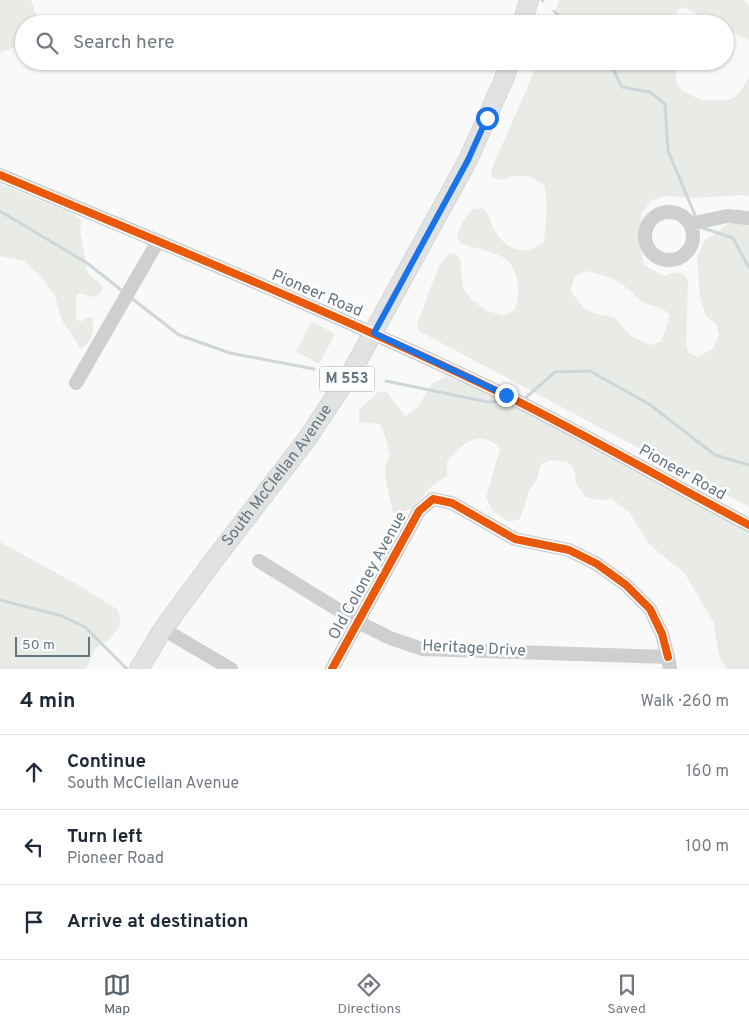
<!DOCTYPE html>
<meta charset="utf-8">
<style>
body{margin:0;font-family:Overpass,sans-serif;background:#f6f6f7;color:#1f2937}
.scale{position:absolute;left:15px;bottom:12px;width:75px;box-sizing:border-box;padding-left:5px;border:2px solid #657683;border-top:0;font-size:14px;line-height:18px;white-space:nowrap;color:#657683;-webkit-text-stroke:4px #fff;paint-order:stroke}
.stop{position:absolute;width:15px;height:15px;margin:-11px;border:4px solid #1a73e8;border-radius:50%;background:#fff}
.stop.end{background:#1a73e8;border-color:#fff;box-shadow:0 1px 5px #0008}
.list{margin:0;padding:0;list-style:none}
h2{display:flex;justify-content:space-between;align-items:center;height:65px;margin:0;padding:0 20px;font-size:21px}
h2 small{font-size:16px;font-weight:400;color:#747a83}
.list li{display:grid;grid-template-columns:32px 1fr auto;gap:15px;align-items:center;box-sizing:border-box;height:75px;padding:0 20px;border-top:1px solid #e0e1e3}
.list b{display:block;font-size:19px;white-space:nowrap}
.list p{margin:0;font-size:16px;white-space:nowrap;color:#747a83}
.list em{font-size:16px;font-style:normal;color:#747a83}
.icon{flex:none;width:28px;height:28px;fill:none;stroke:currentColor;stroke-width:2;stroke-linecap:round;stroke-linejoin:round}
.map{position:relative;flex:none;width:749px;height:669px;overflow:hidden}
.search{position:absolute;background:#fff;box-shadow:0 1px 4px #0004;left:15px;right:15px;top:15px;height:55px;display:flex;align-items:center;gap:12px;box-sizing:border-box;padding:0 18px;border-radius:28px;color:#747a83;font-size:19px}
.sheet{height:290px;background:#fff}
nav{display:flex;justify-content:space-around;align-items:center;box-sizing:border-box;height:70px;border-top:1px solid #e0e1e3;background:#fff;font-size:14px;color:#747a83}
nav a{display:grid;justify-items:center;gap:2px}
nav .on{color:#56606c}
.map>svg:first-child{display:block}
</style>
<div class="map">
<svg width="749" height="669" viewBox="0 0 749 669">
<rect width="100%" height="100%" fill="#f9f9f9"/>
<!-- green -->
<path fill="#e8ebe6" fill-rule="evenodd" d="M0,0H31L39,24H24V43L0,53Z
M559,0H744L749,5V40L725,29V24C710,24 698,13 683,7L677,10L676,15L681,24H551Z
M539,61H679L676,68V81L682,91L701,100H730L740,92L749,77V196L742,195L694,198L667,196L652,200L642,213L638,235L644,265L664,276L675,272L683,274L688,280L686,345L688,352L697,357L713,349L719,335L716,324L706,316L700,296L697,258L704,241L728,224L749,223V507L419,331L417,324L424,305L439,266L448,254L454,253L460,259L463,288L471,299L486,311L504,315L515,310C520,294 520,272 506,259C498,253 472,247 461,244L457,236L463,221L473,209L482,208C492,216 489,222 495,231C508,252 524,256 544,242L547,207L545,186L530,176H512L502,180L491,177L492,168ZM585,271C601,274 616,278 628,289C633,293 637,299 643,302C652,307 663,307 670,315L661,342L650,345C633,338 626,334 616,318C587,311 590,317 571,292C573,281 573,275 585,271Z
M0,184L71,213L82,220L80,230L88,274L103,286L100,294L92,297L80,293L76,296V318L79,321H83L85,319L92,317C94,332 94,340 81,349L62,320L55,296L43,279L24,261L0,256Z
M312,321L335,334L319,364L296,351Z
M446,376L487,392L749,530V669H726L719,655L713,621L685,574L649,544L629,512L612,499L598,500L585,497L576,483L574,468L567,462L551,460L541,464L537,479L530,489L520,519L509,522L492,510L486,498L500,449C479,427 462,444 447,462V475C441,481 433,484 428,490C415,505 414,512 393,513L385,475V468L390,454C386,444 386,432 379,424L359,422V410L378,392L386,391L405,416L417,408L433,383Z
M0,542L80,586L118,610L121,625L110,639L95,649L86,669H0Z"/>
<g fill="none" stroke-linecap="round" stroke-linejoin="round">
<!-- stream -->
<path stroke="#ced6d9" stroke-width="3" d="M542,0L543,1
M554,11L567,24
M606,61L612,67L622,87L650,92L665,104L668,151L695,215
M0,211L87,263L125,293
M700,227L733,238L749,268
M130,297L179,335L230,353L314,369
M386,381L488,402L500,401
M524,399L555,372L590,371L649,404L715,455L749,465
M0,600L62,616L85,627L127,669"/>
<defs>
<g id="major">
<path d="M522,24L529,0"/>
<path id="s1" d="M139,669L163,629L211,564L307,439L352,371L468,160L504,79L510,61"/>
</g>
</defs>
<!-- major casing -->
<use href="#major" stroke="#d5d6d7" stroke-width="20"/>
<!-- minor -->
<path stroke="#cecfd0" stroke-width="14" d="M0,175C168,246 338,314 503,394C587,435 667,482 749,525
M645 236a24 24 0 1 1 48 0a24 24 0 1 1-48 0Z
M690,224L727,216L749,218
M76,383L158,241
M259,561L358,622L390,638L422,649L668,657L670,669
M163,629L231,669
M332,669L419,511L433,499L452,503L515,539L569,550L597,564L626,585L650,609L662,634L668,657"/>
<!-- major -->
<use href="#major" stroke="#e1e2e2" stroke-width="18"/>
<defs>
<path id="cycleway" d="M0,175C168,246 338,314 503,394C587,435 667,482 749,525
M332,669L419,511L433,499L452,503L515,539L569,550L597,564L626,585L650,609L662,634L668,657"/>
</defs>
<!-- cycleway casing -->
<use href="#cycleway" stroke="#fff" stroke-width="11"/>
<!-- cycleway -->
<use href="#cycleway" stroke="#e8590c" stroke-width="8"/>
</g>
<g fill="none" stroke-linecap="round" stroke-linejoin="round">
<!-- route -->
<path stroke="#1a73e8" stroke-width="6" d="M487,118L468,160L374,333L506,395"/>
</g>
<g text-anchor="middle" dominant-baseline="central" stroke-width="5" stroke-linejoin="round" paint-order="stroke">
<!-- shield labels -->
<rect fill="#fff" stroke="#939fa8" stroke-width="1" x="319.5" y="366.5" width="55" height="25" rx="4"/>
<g font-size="15" font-weight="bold" fill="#657683">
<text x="347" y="379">M 553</text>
</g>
<!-- street labels -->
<g font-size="16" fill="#657683" stroke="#fff">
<text transform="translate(317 294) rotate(23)">Pioneer Road</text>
<text transform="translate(682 473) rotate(29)">Pioneer Road</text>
<text stroke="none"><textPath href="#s1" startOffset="238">South McClellan Avenue</textPath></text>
<text transform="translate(368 576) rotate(-61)">Old Coloney Avenue</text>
<text transform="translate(474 649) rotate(3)">Heritage Drive</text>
</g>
</g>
</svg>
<div class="scale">50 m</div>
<div class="stop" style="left:487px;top:118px"></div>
<div class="stop end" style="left:506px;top:395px"></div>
<div class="search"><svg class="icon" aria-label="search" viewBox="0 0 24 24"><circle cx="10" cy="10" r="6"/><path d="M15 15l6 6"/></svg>Search here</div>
</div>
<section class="sheet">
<h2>4 min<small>Walk · 260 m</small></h2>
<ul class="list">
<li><svg class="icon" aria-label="ahead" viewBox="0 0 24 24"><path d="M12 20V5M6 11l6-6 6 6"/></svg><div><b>Continue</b><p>South McClellan Avenue</p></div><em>160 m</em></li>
<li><svg class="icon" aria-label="left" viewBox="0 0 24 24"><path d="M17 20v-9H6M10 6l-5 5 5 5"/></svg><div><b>Turn left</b><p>Pioneer Road</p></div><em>100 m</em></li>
<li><svg class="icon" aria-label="arrive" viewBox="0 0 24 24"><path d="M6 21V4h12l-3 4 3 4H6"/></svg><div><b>Arrive at destination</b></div></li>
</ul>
</section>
<nav>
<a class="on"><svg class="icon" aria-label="map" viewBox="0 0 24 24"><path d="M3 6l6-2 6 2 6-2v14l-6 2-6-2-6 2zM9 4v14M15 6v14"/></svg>Map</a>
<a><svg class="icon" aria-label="directions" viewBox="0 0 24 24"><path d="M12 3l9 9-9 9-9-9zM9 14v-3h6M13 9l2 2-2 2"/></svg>Directions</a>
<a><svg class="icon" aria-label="saved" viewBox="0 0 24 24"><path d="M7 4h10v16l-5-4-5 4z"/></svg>Saved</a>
</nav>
